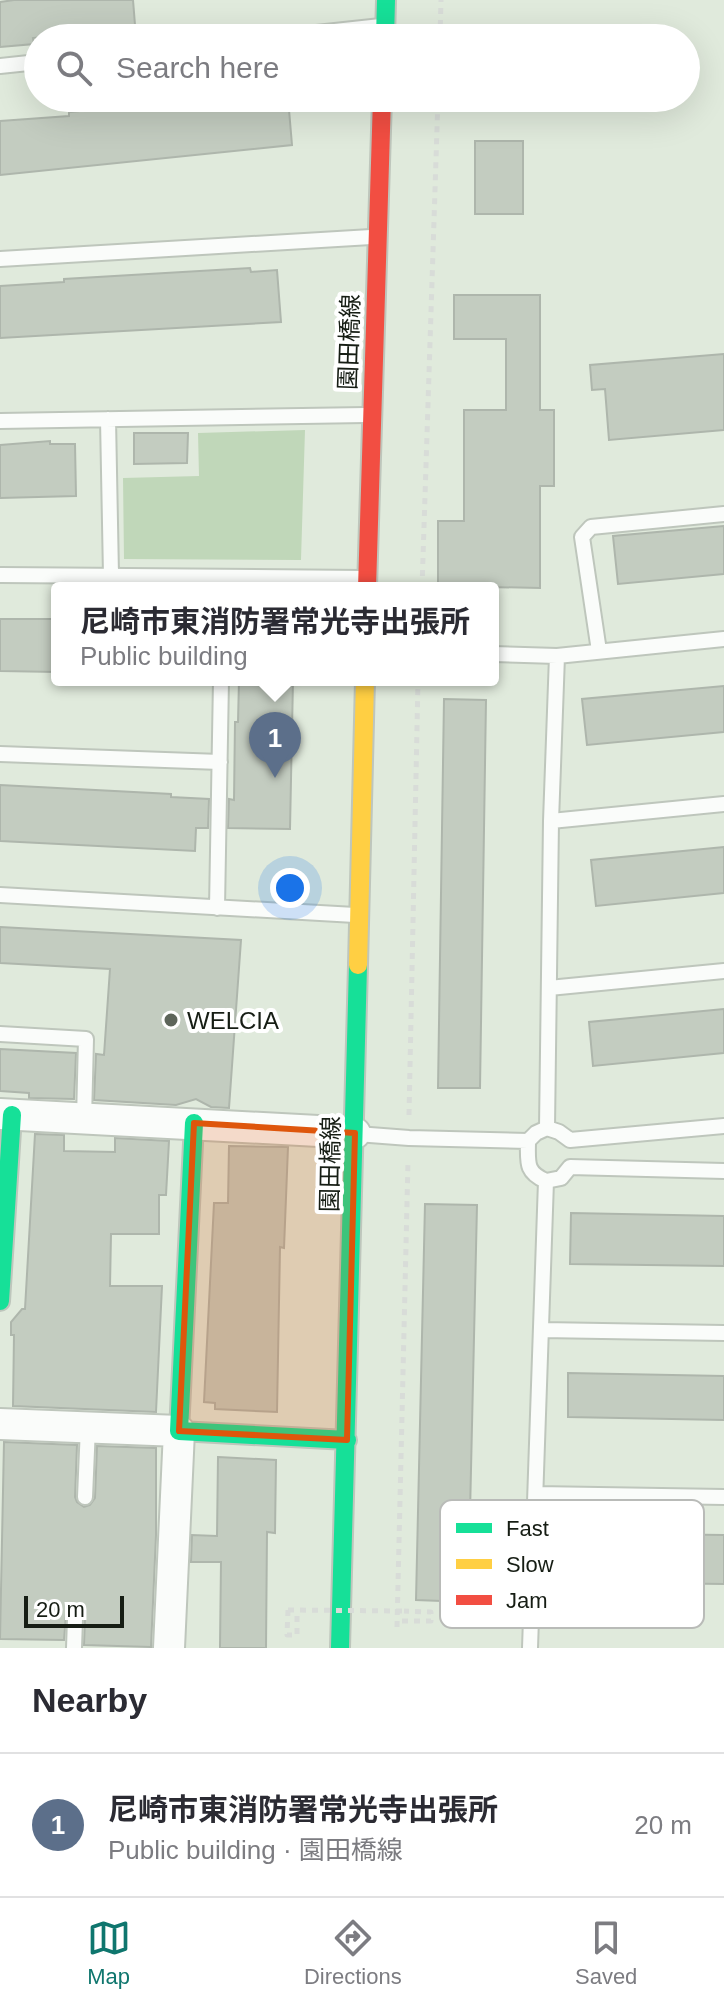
<!DOCTYPE html>
<meta charset="utf-8">
<style>
body{margin:0;font-family:Helvetica,"Noto Sans JP",sans-serif;background:#f2f2f3;color:#2b2b33}
.scale{position:absolute;left:24px;bottom:20px;width:100px;box-sizing:border-box;padding-left:8px;border:4px solid #161d14;border-top:0;font-size:22px;line-height:28px;white-space:nowrap;color:#161d14;-webkit-text-stroke:6px #fff;paint-order:stroke}
.you{position:absolute;left:290px;top:888px;width:28px;height:28px;margin:-20px;border:6px solid #fff;border-radius:50%;background:#1a73e8;box-shadow:0 0 0 12px #1a73e833}
.badge{display:grid;place-items:center;width:52px;height:52px;border-radius:50%;background:#0f766e;color:#fff;font-size:26px;font-weight:700}
.pin{position:absolute;translate:-50% -66px;filter:drop-shadow(0 2px 4px #0008)}
.pin::after{content:'';position:absolute;top:42px;width:28px;height:24px;background:inherit;clip-path:polygon(0 0,100% 0,50% 100%)}
.popup{position:absolute;left:51px;top:582px;width:448px;height:104px;box-sizing:border-box;display:grid;place-content:center;border-radius:8px;background:#fff;filter:drop-shadow(0 2px 6px #0005);font-size:26px;white-space:nowrap;color:#7c7c81}
.popup b{font-size:30px;color:#2b2b33}
.popup::after{content:'';position:absolute;left:50%;top:100%;margin-left:-16px;border:16px solid transparent;border-top-color:#fff}
.list{margin:0;padding:0;list-style:none}
h2{display:flex;justify-content:space-between;align-items:center;height:104px;margin:0;padding:0 32px;font-size:34px}
h2 small{font-size:26px;font-weight:400;color:#7c7c81}
.list li{display:grid;grid-template-columns:52px 1fr auto;gap:24px;align-items:center;box-sizing:border-box;height:144px;padding:0 32px;border-top:2px solid #e1e1e2}
.list b{display:block;font-size:30px;white-space:nowrap}
.list p{margin:0;font-size:26px;white-space:nowrap;color:#7c7c81}
.list em{font-size:26px;font-style:normal;color:#7c7c81}
.icon{flex:none;width:44px;height:44px;fill:none;stroke:currentColor;stroke-width:2;stroke-linecap:round;stroke-linejoin:round}
.map{position:relative;flex:none;width:724px;height:1648px;overflow:hidden}
.search{position:absolute;background:#fff;box-shadow:0 8px 32px #0002;left:24px;right:24px;top:24px;height:88px;display:flex;align-items:center;gap:20px;box-sizing:border-box;padding:0 28px;border-radius:44px;color:#7c7c81;font-size:30px}
.sheet{height:248px;background:#fff}
nav{display:flex;justify-content:space-around;align-items:center;box-sizing:border-box;height:112px;border-top:2px solid #e1e1e2;background:#fff;font-size:22px;color:#7c7c81}
nav a{display:grid;justify-items:center;gap:4px}
nav .on{color:#0f766e}
.map>svg:first-child{display:block}
</style>
<div class="map">
<svg width="724" height="1648" viewBox="0 0 724 1648">
<rect width="100%" height="100%" fill="#e0eadc"/>
<!-- green -->
<path fill="#c0d7b9" d="M305,430L301,560L124,559L123,478L199,476L198,433Z"/>
<!-- building -->
<path fill="#c3ccc0" stroke="#aeb6ac" stroke-width="2" d="M14,0H133L135,25L33,38L34,44L0,47V2Z
M225,98H288L292,145L0,175V121L69,116V112L176,102L177,104Z
M475,141H523V214H475Z
M250,268L251,272L277,270L281,322L0,338V286L64,282V279Z
M454,295H540V410H554V486H540V588L438,586V521H464V410H506V339H454Z
M724,354V430L609,440L605,389L592,390L590,365Z
M134,433H188L187,463L134,464Z
M50,441V444H75L76,496L0,498V445Z
M724,526V574L618,584L613,536Z
M0,619H57V672L0,671Z
M239,680H293L290,829L228,828L229,799L234,800L235,722H238Z
M724,686V732L587,745L582,699Z
M444,699L486,700L480,1088H438Z
M0,785L171,794V797L209,799L208,828H196L195,851L0,841Z
M724,847V893L596,906L591,860Z
M0,927L241,940L229,1108L211,1107L196,1099L176,1105L94,1100L96,1054L104,1055L110,969L0,963Z
M724,1009V1053L593,1066L589,1022Z
M0,1049L76,1053L74,1099L29,1098V1093L0,1091Z
M35,1134L64,1135V1151L115,1152V1138L169,1141L166,1195H159V1234H111L110,1286H162L156,1412L13,1406L14,1335H11V1322L22,1309H25Z
M229,1146L288,1147L284,1248L280,1247L277,1412L215,1409V1403L204,1402L214,1203H228Z
M425,1204L477,1205L468,1602L416,1600Z
M571,1213L724,1216V1266L570,1264Z
M568,1373L724,1376V1420L568,1417Z
M4,1442L77,1445L75,1497L77,1502L84,1507L90,1505L95,1498L97,1446L156,1448V1535L151,1647L84,1645L85,1619L83,1614L76,1609L66,1614L64,1640L0,1639Z
M218,1457L276,1460L275,1533L267,1532L266,1648H220L221,1562H191L192,1535L217,1536Z
M567,1533L724,1535V1584L567,1582Z"/>
<g fill="none" stroke-linecap="round" stroke-linejoin="round">
<defs>
<path id="lane" d="M270,38L381,26
M0,66L38,62
M0,259L371,237
M108,419L111,575
M0,421L366,415
M0,575L364,578
M599,651L582,537L591,527L724,514
M493,654L557,656L724,639
M0,754L220,762
M551,821L724,804
M0,895L355,915
M217,908L221,680
M549,988L724,971
M0,1034L86,1039L84,1119
M547,1128L551,821L557,656
M357,1134L409,1138L528,1141L536,1133L547,1128L559,1132L570,1140L724,1126
M528,1141C528,1162 525,1172 546,1181L530,1648
M546,1181L561,1178L570,1167L724,1171
M542,1330L724,1333
M536,1494L724,1497
M85,1497L88,1427
M74,1648L75,1619"/>
<path id="street" d="M0,1114L355,1133
M0,1424L179,1431L169,1648"/>
<path id="fast" d="M385,38L386,0
M194,1123L179,1431L347,1440
M0,1301L12,1115
M340,1648L358,965"/>
<path id="slow" d="M358,965L365,680"/>
<path id="jam" d="M367,588L382,98"/>
</defs>
<!-- lane casing -->
<use href="#lane" stroke="#bec6bc" stroke-width="18"/>
<!-- street casing -->
<use href="#street" stroke="#bec6bc" stroke-width="34"/>
<!-- fast casing -->
<use href="#fast" stroke="#bec6bc" stroke-width="22"/>
<!-- slow casing -->
<use href="#slow" stroke="#bec6bc" stroke-width="22"/>
<!-- jam casing -->
<use href="#jam" stroke="#bec6bc" stroke-width="22"/>
<!-- path -->
<path stroke="#d8dcd8" stroke-width="5" stroke-dasharray="6 6" stroke-linecap="butt" d="M440,38L441,0
M422,588L438,98
M409,1115L418,680
M288,1610L287,1635H297V1613
M402,1621H431V1612L404,1611
M397,1627L408,1161"/>
<!-- lane -->
<use href="#lane" stroke="#fafcfa" stroke-width="14"/>
<!-- street -->
<use href="#street" stroke="#fafcfa" stroke-width="30"/>
<!-- fast -->
<use href="#fast" stroke="#16e098" stroke-width="18"/>
<!-- slow -->
<use href="#slow" stroke="#ffcf43" stroke-width="18"/>
<!-- jam -->
<use href="#jam" stroke="#f24e42" stroke-width="18"/>
<!-- path-bridge -->
<path stroke="#d8dcd8" stroke-width="5" stroke-dasharray="6 6" stroke-linecap="butt" d="M288,1610L404,1611"/>
</g>
<!-- marked area -->
<path fill="#de560c" fill-opacity="0.2" stroke="#de560c" stroke-width="6" stroke-linejoin="round" d="M194,1123L355,1133L347,1440L179,1431Z"/>
<!-- markers -->
<circle fill="#5d655a" stroke="#fff" stroke-width="3" cx="171" cy="1020" r="8"/>
<g text-anchor="middle" dominant-baseline="central" stroke-width="8" stroke-linejoin="round" paint-order="stroke">
<!-- street labels -->
<g font-size="24" fill="#161d14" stroke="#fff">
<text transform="translate(349 342) rotate(-88)">園田橋線</text>
<text transform="translate(330 1164) rotate(-89)">園田橋線</text>
</g>
<!-- poi labels -->
<g font-size="24" fill="#161d14" stroke="#fff" text-anchor="start">
<text x="187" y="1020">WELCIA</text>
</g>
</g>
<!-- legend -->
<rect x="440" y="1500" width="264" height="128" rx="12" fill="#fff" stroke="#b9bbb8" stroke-width="2"/>
<rect x="456" y="1523" width="36" height="10" fill="#16e098"/>
<rect x="456" y="1559" width="36" height="10" fill="#ffcf43"/>
<rect x="456" y="1595" width="36" height="10" fill="#f24e42"/>
<g font-size="22" fill="#161d14">
<text x="506" y="1536">Fast</text>
<text x="506" y="1572">Slow</text>
<text x="506" y="1608">Jam</text>
</g>
</svg>
<div class="scale">20 m</div>
<div class="you"></div>
<div class="pin badge" style="left:275px;top:778px;background:#5c6f8a">1</div>
<div class="popup"><b>尼崎市東消防署常光寺出張所</b>Public building</div>
<div class="search"><svg class="icon" aria-label="search" viewBox="0 0 24 24"><circle cx="10" cy="10" r="6"/><path d="M15 15l6 6"/></svg>Search here</div>
</div>
<section class="sheet">
<h2>Nearby<small></small></h2>
<ul class="list">
<li><span class="badge" style="background:#5c6f8a">1</span><div><b>尼崎市東消防署常光寺出張所</b><p>Public building · 園田橋線</p></div><em>20 m</em></li>
</ul>
</section>
<nav>
<a class="on"><svg class="icon" aria-label="map" viewBox="0 0 24 24"><path d="M3 6l6-2 6 2 6-2v14l-6 2-6-2-6 2zM9 4v14M15 6v14"/></svg>Map</a>
<a><svg class="icon" aria-label="directions" viewBox="0 0 24 24"><path d="M12 3l9 9-9 9-9-9zM9 14v-3h6M13 9l2 2-2 2"/></svg>Directions</a>
<a><svg class="icon" aria-label="saved" viewBox="0 0 24 24"><path d="M7 4h10v16l-5-4-5 4z"/></svg>Saved</a>
</nav>
